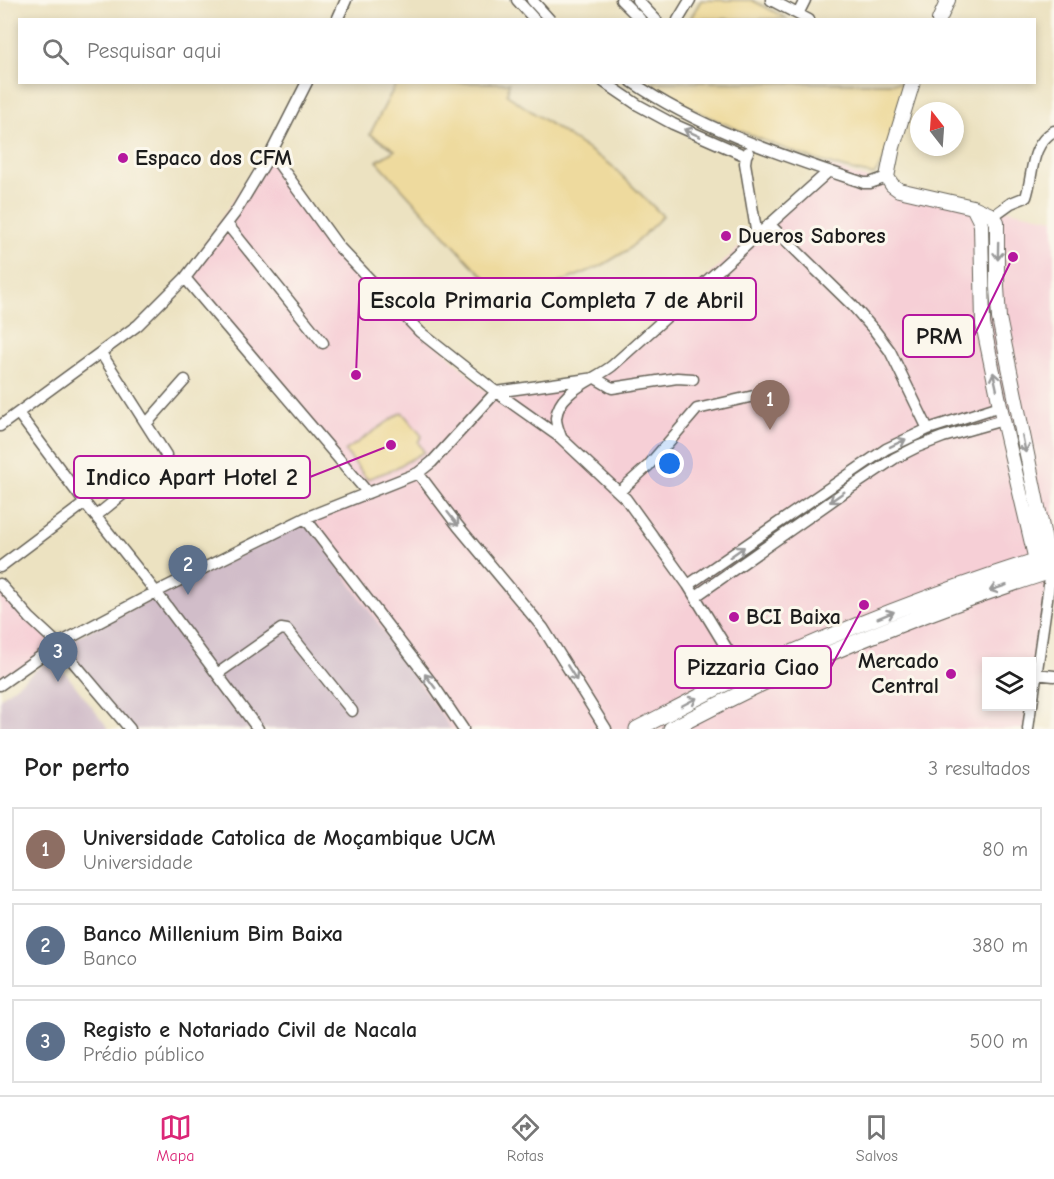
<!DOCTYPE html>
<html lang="pt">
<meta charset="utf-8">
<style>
body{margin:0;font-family:"Comic Neue",sans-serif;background:#f2f2f2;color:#222}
.controls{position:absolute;right:18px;bottom:18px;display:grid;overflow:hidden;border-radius:0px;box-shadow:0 3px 9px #0003}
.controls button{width:54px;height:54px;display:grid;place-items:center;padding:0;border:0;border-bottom:2px solid #e0e0e0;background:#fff;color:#222;font:30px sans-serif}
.compass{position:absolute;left:910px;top:102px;width:54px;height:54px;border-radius:50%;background:#fff;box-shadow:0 3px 9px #0003;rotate:343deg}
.you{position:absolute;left:670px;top:464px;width:21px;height:21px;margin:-15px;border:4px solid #fff;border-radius:50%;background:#1a73e8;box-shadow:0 0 0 9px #1a73e833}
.badge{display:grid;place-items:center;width:39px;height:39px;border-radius:50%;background:#db2777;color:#fff;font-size:20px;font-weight:700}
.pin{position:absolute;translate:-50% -50px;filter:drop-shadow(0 2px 3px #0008)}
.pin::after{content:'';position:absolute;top:32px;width:21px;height:18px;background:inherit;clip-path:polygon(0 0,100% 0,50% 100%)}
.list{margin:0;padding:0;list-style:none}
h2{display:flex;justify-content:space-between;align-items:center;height:78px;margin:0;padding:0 24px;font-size:26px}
h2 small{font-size:20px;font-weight:400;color:#767676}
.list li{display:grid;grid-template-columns:39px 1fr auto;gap:18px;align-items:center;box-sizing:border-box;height:84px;margin:0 12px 12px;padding:0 12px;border:2px solid #e0e0e0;border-radius:0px}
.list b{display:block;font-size:22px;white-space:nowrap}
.list p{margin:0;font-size:20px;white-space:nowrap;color:#767676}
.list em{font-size:20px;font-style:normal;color:#767676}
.icon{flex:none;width:33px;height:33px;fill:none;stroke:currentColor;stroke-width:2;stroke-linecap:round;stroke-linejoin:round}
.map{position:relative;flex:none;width:1054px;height:729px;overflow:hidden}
.search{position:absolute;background:#fff;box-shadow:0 3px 9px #0003;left:18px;right:18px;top:18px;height:66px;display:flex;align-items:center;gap:15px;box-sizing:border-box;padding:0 21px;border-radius:0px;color:#767676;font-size:22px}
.sheet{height:366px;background:#fff}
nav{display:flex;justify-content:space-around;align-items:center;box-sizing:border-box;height:84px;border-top:2px solid #e0e0e0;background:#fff;font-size:16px;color:#767676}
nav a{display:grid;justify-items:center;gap:3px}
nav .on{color:#db2777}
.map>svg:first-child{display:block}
</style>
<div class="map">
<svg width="1054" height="729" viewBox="0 0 1054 729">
<rect width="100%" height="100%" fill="#fbf7ec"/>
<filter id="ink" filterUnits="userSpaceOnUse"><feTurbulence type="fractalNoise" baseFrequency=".0167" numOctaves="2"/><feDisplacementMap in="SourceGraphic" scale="12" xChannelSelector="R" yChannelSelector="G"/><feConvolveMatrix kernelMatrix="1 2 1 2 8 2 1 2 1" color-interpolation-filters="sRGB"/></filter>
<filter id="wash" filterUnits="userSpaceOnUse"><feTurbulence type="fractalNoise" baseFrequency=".008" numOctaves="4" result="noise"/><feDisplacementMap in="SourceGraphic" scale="24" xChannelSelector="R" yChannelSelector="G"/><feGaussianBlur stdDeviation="1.35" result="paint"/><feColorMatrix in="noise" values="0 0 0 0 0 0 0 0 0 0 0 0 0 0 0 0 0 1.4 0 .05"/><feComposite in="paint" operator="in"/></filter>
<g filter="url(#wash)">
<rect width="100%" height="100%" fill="#ece2c1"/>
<!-- built -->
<path fill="#f6cfd6" d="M267,149L337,247L493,398L596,379L828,166L895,188L1054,219V551L1032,706V662H986V706H1031L1027,729H451L307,521L365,494L184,276Z
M0,581L62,644L0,684Z"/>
<!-- industrial -->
<path fill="#d1bdc9" d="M307,521L451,729H129L62,644Z
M53,657L109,729H0V698Z"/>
<!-- sand -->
<path fill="#eeda9e" stroke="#857b5d" stroke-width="1.5" d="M701,0H752L788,19H690Z
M397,82L509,83L507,95L611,165L663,216L628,250L601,266L511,302L470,263L377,161L395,150L370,134Z
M654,82L904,83L898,116L884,160L874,175C827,166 783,149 739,130C709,117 679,104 652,86Z
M402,412L422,436L418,442L424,452L392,470L367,479L345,451Z"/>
</g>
<g filter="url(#ink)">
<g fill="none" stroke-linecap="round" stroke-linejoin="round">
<defs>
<path id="street" d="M517,0L535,20
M532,0L550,20
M621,0L640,19
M637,0L656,20
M771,0L809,20
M798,14L805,0
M337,20L346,0
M678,20L690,0
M604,82L638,105L673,124L746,156
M632,82C702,130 784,156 864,183H870L887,177
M748,152L746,156L745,163L757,236
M271,153L339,247L420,332L496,392L561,438L626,499L688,585L746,680
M993,216L1011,203L1026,197C1034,174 1029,146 1054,131
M227,224L323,343
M769,224L853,306L875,331L890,351L928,429
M185,278L368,493
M18,413L85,503L156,592L258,729
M147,423L185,380
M0,426L138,325L185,278L235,213L271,153L307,82
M561,437C559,431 556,425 556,418C559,390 593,381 612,366L829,171
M418,473L458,526L543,628L606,729
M619,492L648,466L697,409L771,392
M96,516L165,460L166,455L101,353
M305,518L434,686L463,729
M0,567L85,503
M0,584L30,618L58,644L130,729
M688,585L886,449L928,429L1000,406
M696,596L853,486L895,458L917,447L943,437L1003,420
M217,674L281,629L287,630L352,711
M1036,674L1054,676
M0,685L58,644L156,592L305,518L418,473L432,462L496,392L595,378L612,388L677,378L693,379
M1032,705L1051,571
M1028,729L1031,706"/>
<path id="secondary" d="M939,20L948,0
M913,82L893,147L887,177L892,185L899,190L973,207L993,216L997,222V287L999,318L1050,566
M973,207L979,219L981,225L983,324L1003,420L1038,569"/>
<path id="primary" d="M637,729C672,711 707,692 743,675C844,628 948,588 1054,555
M671,729C698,715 725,701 752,688C850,642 951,603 1054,570"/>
</defs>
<!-- street casing -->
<use href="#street" stroke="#656156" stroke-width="13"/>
<!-- secondary casing -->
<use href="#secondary" stroke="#656156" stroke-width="16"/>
<!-- primary casing -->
<use href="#primary" stroke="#656156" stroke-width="17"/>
<!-- street -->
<use href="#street" stroke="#fff" stroke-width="10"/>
<!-- secondary -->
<use href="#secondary" stroke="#fff" stroke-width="14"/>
<!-- primary -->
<use href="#primary" stroke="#fff" stroke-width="15"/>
</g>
<!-- one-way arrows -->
<defs><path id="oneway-shaft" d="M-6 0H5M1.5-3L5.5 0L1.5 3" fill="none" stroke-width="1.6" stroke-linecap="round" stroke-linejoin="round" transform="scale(1.5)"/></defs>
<g stroke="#999">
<use href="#oneway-shaft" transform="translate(692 133) rotate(-156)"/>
<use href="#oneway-shaft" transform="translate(998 251) rotate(91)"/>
<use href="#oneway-shaft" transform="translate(995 381) rotate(-102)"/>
<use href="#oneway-shaft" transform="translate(898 443) rotate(-26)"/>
<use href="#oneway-shaft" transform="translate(1024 444) rotate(79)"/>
<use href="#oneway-shaft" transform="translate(837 497) rotate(145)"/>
<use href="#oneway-shaft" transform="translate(453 519) rotate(52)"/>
<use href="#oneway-shaft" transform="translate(737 552) rotate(-35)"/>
<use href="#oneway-shaft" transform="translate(998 588) rotate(162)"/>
<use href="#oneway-shaft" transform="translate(886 615) rotate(-22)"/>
<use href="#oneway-shaft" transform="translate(572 673) rotate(58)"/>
<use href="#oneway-shaft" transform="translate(430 681) rotate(-127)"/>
<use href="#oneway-shaft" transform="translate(689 702) rotate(-28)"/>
</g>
</g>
<!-- markers -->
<g fill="#b5179e" stroke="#fbf7ec" stroke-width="2">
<circle cx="123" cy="158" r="6"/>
<circle cx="726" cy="236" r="6"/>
<circle cx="734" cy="617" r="6"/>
<circle cx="951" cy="674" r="6"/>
</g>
<g text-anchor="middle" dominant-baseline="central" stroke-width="6" stroke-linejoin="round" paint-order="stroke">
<!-- poi labels -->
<g font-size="22" font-weight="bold" fill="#1c1c1c" stroke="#fbf7ec" text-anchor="start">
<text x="135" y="158">Espaco dos CFM</text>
<text x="738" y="236">Dueros Sabores</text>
<text x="746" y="617">BCI Baixa</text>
<text x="939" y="661" text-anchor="end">Mercado<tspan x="939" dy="25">Central</tspan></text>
</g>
</g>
<!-- callouts -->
<path fill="none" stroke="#b5179e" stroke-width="2" d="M356 375L359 299M1013 257L974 336M391 445L310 477M864 605L831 667"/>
<g fill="#b5179e" stroke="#fbf7ec" stroke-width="2">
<circle cx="356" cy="375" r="6"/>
<circle cx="1013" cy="257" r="6"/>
<circle cx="391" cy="445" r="6"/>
<circle cx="864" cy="605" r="6"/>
</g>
<g fill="#fbf7ec" stroke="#b5179e" stroke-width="2">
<rect x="359" y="278" width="397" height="42" rx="6"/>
<rect x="903" y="315" width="71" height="42" rx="6"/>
<rect x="74" y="456" width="236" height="42" rx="6"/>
<rect x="675" y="646" width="156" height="42" rx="6"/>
</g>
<g font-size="24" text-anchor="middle" font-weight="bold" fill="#1c1c1c">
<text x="557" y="308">Escola Primaria Completa 7 de Abril</text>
<text x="939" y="344">PRM</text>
<text x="192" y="485">Indico Apart Hotel 2</text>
<text x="753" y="675">Pizzaria Ciao</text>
</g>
</svg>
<div class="controls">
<button><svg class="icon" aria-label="layers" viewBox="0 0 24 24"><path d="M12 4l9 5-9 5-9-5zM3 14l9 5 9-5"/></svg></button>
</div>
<svg class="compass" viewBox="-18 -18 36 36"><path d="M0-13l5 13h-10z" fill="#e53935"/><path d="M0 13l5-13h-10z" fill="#767676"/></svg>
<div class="you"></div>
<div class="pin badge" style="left:770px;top:430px;background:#8d6e63">1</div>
<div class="pin badge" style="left:188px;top:595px;background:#5c6f8a">2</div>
<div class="pin badge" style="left:58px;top:682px;background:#5c6f8a">3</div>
<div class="search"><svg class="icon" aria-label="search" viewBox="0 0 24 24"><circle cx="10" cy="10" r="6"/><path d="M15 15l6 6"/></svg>Pesquisar aqui</div>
</div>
<section class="sheet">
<h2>Por perto<small>3 resultados</small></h2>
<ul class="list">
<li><span class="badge" style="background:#8d6e63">1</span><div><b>Universidade Catolica de Moçambique UCM</b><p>Universidade</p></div><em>80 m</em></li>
<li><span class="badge" style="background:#5c6f8a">2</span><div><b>Banco Millenium Bim Baixa</b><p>Banco</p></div><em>380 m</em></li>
<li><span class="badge" style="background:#5c6f8a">3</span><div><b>Registo e Notariado Civil de Nacala</b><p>Prédio público</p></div><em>500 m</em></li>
</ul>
</section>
<nav>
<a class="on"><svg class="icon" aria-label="map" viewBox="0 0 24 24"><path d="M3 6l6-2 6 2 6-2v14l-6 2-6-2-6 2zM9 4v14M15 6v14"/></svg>Mapa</a>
<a><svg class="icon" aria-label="directions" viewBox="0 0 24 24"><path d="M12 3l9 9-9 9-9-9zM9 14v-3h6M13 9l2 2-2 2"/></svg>Rotas</a>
<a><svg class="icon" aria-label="saved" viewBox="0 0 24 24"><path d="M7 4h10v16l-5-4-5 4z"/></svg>Salvos</a>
</nav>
